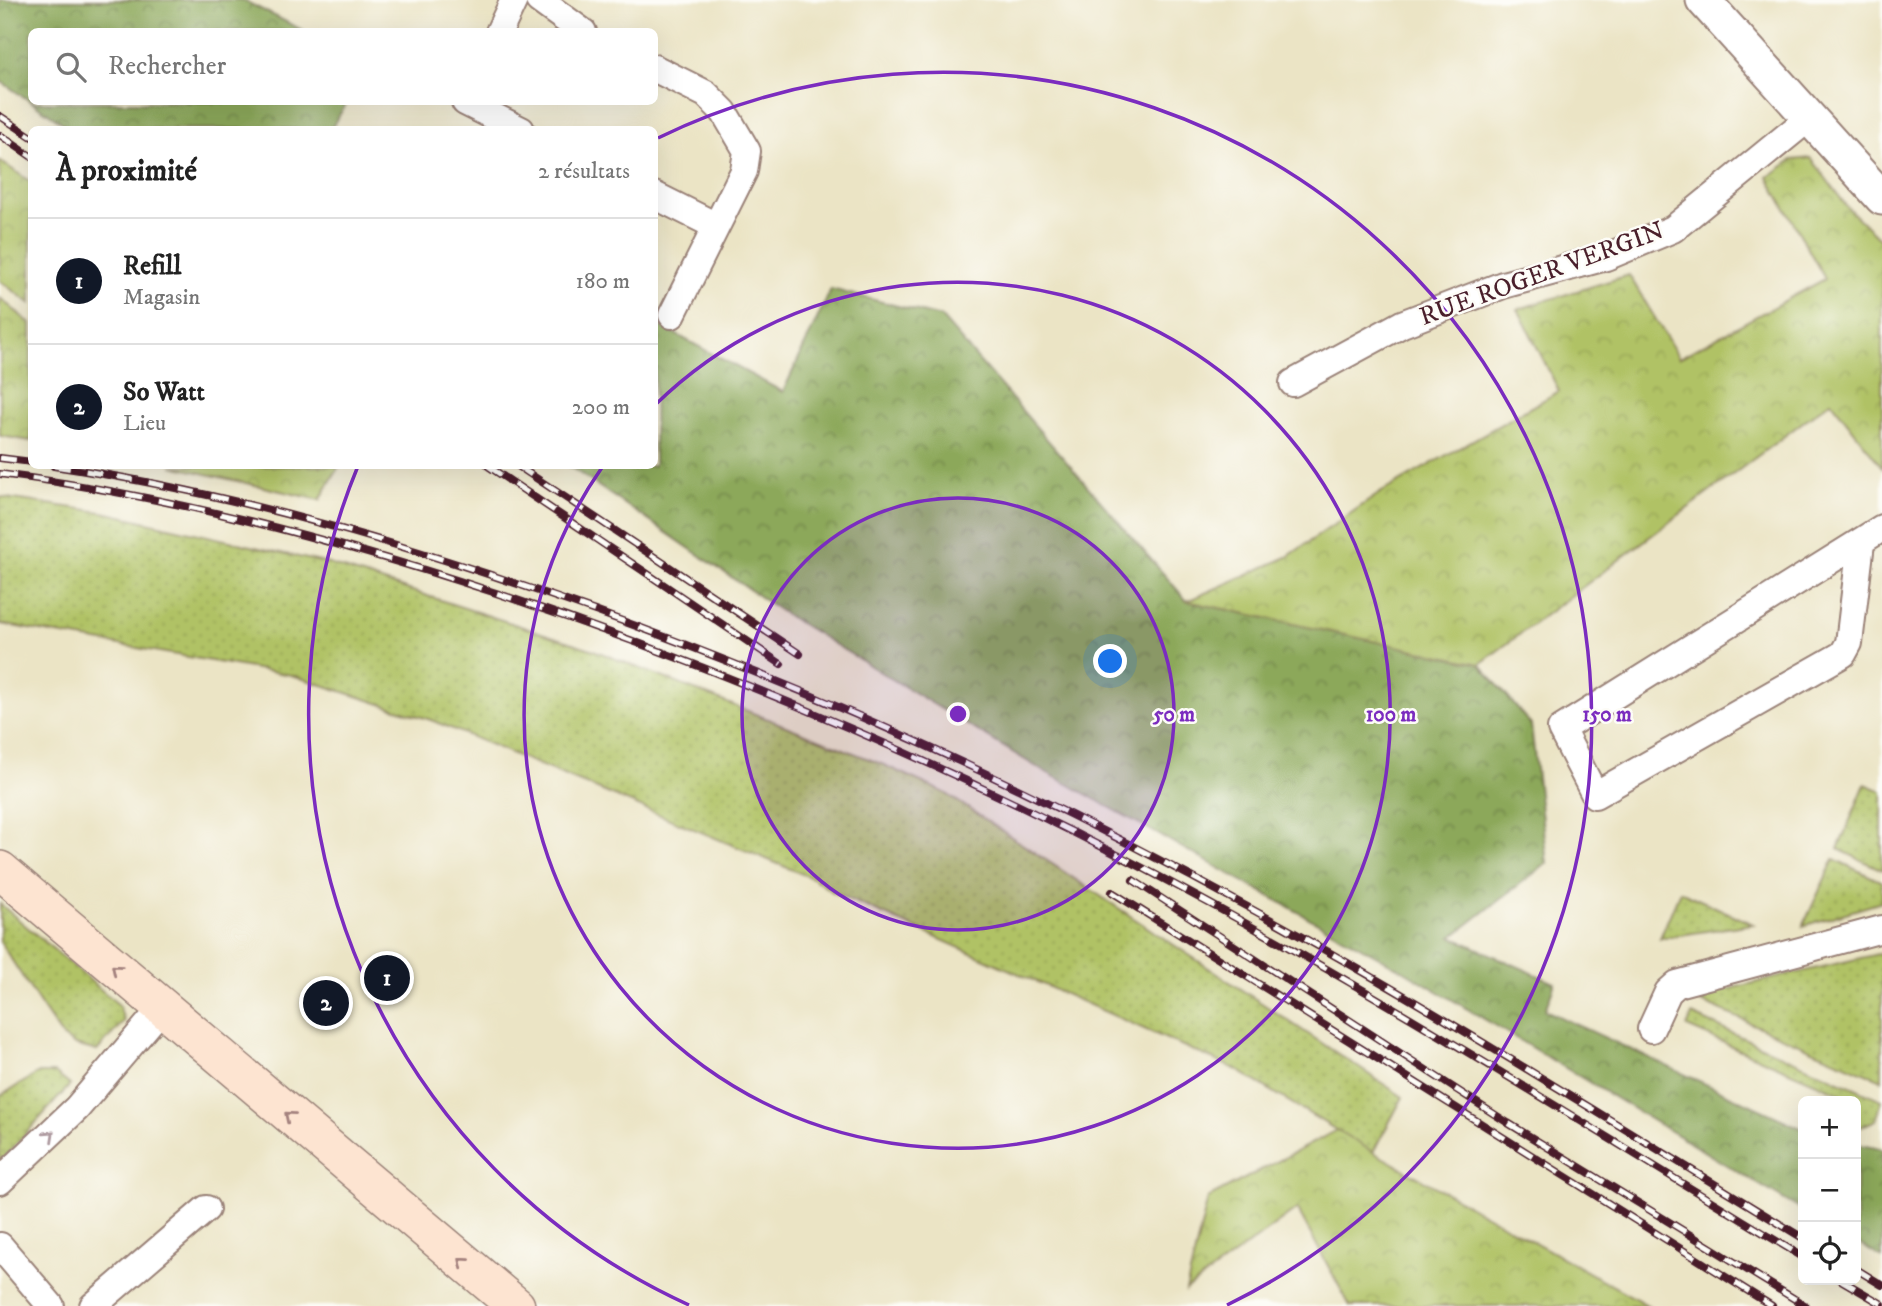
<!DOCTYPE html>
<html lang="fr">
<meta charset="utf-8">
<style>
body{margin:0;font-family:"IM FELL DW Pica",serif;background:#f2f2f2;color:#222}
.controls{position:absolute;right:21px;bottom:21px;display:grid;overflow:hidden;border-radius:10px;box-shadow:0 7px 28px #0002}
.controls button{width:63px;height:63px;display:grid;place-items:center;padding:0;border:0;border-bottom:2px solid #e0e0e0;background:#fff;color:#222;font:35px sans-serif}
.you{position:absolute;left:1111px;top:662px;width:24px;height:24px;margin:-18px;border:5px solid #fff;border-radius:50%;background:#1a73e8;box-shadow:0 0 0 10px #1a73e833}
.badge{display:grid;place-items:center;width:46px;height:46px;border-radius:50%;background:#111827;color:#fff;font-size:23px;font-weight:700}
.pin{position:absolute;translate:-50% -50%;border:4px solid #fff;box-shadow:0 2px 7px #0006}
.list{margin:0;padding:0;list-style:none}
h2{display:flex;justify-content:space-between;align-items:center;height:91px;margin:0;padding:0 28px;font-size:30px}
h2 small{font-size:23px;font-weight:400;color:#767676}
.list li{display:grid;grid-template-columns:46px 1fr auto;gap:21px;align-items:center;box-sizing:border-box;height:126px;padding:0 28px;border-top:2px solid #e0e0e0}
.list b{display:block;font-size:26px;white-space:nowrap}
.list p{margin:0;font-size:23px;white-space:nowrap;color:#767676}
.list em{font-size:23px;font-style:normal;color:#767676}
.icon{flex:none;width:38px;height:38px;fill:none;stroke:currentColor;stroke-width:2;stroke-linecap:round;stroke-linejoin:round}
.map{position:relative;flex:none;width:1882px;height:1306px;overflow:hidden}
.search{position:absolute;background:#fff;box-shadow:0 7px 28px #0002;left:28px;top:28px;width:630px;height:77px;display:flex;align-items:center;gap:18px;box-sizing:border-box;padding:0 24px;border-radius:10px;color:#767676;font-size:26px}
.panel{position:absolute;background:#fff;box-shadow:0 7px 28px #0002;left:28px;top:126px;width:630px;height:343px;border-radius:10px}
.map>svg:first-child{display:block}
</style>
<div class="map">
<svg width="1882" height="1306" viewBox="0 0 1882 1306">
<defs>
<pattern id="grass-dots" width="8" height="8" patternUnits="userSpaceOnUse" patternTransform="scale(1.75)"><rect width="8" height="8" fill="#b0c265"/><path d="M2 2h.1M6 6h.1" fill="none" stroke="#99a658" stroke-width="1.8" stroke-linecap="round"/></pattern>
<pattern id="forest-crowns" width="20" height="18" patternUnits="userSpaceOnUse" patternTransform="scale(1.75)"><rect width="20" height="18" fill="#8ca85a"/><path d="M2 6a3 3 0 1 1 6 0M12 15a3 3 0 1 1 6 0" fill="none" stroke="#74884b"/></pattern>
<pattern id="park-crowns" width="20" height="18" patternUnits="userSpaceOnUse" patternTransform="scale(1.75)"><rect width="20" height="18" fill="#b0c265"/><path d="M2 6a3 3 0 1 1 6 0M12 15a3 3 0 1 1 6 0" fill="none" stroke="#99a658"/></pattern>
</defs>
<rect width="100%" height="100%" fill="#fdfcf7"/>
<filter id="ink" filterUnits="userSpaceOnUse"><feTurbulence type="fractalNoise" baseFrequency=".0143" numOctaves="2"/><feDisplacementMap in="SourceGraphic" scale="14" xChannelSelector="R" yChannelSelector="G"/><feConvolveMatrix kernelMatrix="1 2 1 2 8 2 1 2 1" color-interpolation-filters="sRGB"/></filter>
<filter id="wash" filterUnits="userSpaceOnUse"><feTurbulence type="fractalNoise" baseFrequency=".00686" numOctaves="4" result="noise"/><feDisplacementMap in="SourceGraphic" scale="28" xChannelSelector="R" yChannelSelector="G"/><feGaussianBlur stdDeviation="1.57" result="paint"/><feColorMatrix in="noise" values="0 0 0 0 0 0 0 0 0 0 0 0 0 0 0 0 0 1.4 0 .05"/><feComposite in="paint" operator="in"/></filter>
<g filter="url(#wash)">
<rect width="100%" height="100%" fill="#ebe4c5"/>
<!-- grass -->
<path fill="url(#grass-dots)" stroke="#7d7048" stroke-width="2" d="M0,497L108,513L329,564L591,649L884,765L945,793L1403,1097L1373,1152L1235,1069L833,892L812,878L431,720L291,675L0,624Z
M1865,784L1882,791V870L1838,849Z
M1834,859L1882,882V902L1803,926Z
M1680,891L1753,924L1660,938Z
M0,904L119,1005L124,1021L97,1051L75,1045L62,1036L42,1007L0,942Z
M1882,953V1080L1701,1002L1711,993Z
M1692,1015L1882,1100L1876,1120L1856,1129V1101H1837L1840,1093L1687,1027Z
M39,1073H55L70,1085L0,1162V1096Z"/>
<!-- forest -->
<path fill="url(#forest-crowns)" stroke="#6b6442" stroke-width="2" d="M0,0H243L304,31L32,32V102H347L331,129H72L0,81Z
M831,289L941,317L1187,601L1480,664L1531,725L1547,863L1452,937L1555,983L1545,1010L1803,1129V1211L1406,972L1035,766L788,616L569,466H654L655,323L783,392Z
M1856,1144L1882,1149V1258L1856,1242Z"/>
<!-- park -->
<path fill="url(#park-crowns)" stroke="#7d7048" stroke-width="2" d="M1811,158L1848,208L1882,241V467L1831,401L1480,664L1187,601L1287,557L1380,493L1559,391L1518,309L1629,275L1679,358L1825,279L1768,177L1792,160Z
M0,161L31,182V304L0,281Z
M0,298L31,324V441L0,436Z
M172,466H339L320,500Z
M1337,1130L1373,1152L1649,1306H1350L1297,1209L1186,1290L1208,1198Z"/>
</g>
<g filter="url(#ink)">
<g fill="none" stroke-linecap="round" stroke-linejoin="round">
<defs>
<path id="minor" d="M539,0L583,32
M499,32L514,0
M654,68L706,94L724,112L747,151L744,171L672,315
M465,102L521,130
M654,195L716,226
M1293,383L1402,324L1503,285L1606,257L1673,229L1809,118
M1861,543L1849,643L1843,654L1595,795L1561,729L1882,528
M1651,1029L1668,992L1677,984L1882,929
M0,1181L77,1108L162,1008
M0,1246L51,1306
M93,1306L206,1209"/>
<path id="tertiary" d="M1703,0L1882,198"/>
<path id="secondary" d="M0,870L516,1306"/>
</defs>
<!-- minor casing -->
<use href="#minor" stroke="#9a8278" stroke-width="30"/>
<!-- tertiary casing -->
<use href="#tertiary" stroke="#9a8278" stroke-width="37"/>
<!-- secondary casing -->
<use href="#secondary" stroke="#9a8278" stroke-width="40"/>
<!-- minor -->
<use href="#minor" stroke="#fff" stroke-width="26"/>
<!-- tertiary -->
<use href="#tertiary" stroke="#fff" stroke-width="33"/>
<!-- secondary -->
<use href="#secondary" stroke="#fde4d1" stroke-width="37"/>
<defs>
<path id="rail" d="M0,116L32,137
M0,135L32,157
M0,458L32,462
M54,466C240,494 419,548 595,611C823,693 1042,794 1255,911C1442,1013 1621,1128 1803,1238
M488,466L781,664
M518,466L800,654
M0,474C168,495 332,539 493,592C716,666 934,759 1143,868C1369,986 1585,1125 1803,1257
M1133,880L1508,1123L1806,1306
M1112,892L1772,1306
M1856,1269L1882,1285
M1841,1280L1882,1304"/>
</defs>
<!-- rail casing -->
<use href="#rail" stroke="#4a1f2b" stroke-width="8"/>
<!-- rail -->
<use href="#rail" stroke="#fdfcf7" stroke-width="5" stroke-dasharray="16" stroke-linecap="butt"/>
</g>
<!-- one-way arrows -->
<defs><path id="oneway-chevron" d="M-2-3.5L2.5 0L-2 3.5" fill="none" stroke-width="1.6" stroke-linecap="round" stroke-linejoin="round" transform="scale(1.75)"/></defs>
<g stroke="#a4827e">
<use href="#oneway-chevron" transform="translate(116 969) rotate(-140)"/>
<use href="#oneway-chevron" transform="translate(289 1116) rotate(-140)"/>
<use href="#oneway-chevron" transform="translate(463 1262) rotate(-140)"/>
</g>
<use stroke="#ae9aa0" href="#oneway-chevron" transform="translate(50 1135) rotate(-43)"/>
</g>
<!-- distance rings -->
<circle cx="958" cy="714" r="216" fill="#7b2cbf" fill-opacity=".12"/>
<g fill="none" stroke="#7b2cbf" stroke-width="3.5">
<circle cx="958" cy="714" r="216"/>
<path d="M655 405A433 433 0 1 1 603 466"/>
<path d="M689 1305A649 649 0 0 1 358 466M658 138A649 649 0 1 1 1227 1305"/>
</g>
<g text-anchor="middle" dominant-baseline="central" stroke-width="5" stroke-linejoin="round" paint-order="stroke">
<!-- street labels -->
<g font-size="26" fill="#4a1f2b" stroke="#fdfcf7">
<text transform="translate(1542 274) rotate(-20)">RUE ROGER VERGIN</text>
</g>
</g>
<circle cx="958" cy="714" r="10" fill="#7b2cbf" stroke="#fdfcf7" stroke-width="3.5"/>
<g font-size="21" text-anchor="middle" font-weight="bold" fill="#7b2cbf" stroke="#fdfcf7" stroke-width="5" stroke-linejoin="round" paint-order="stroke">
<text x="1174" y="721">50 m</text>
<text x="1391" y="721">100 m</text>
<text x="1607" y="721">150 m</text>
</g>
</svg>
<div class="controls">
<button>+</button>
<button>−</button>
<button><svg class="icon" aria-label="locate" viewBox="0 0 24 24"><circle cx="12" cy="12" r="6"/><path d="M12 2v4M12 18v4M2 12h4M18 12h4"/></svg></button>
</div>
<div class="you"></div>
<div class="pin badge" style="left:387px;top:978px">1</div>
<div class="pin badge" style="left:326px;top:1003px">2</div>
<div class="search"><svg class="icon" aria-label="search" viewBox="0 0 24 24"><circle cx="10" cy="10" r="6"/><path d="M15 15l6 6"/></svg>Rechercher</div>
<section class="panel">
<h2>À proximité<small>2 résultats</small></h2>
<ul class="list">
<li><span class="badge">1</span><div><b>Refill</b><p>Magasin</p></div><em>180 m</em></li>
<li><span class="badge">2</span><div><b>So Watt</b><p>Lieu</p></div><em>200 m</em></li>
</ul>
</section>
</div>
